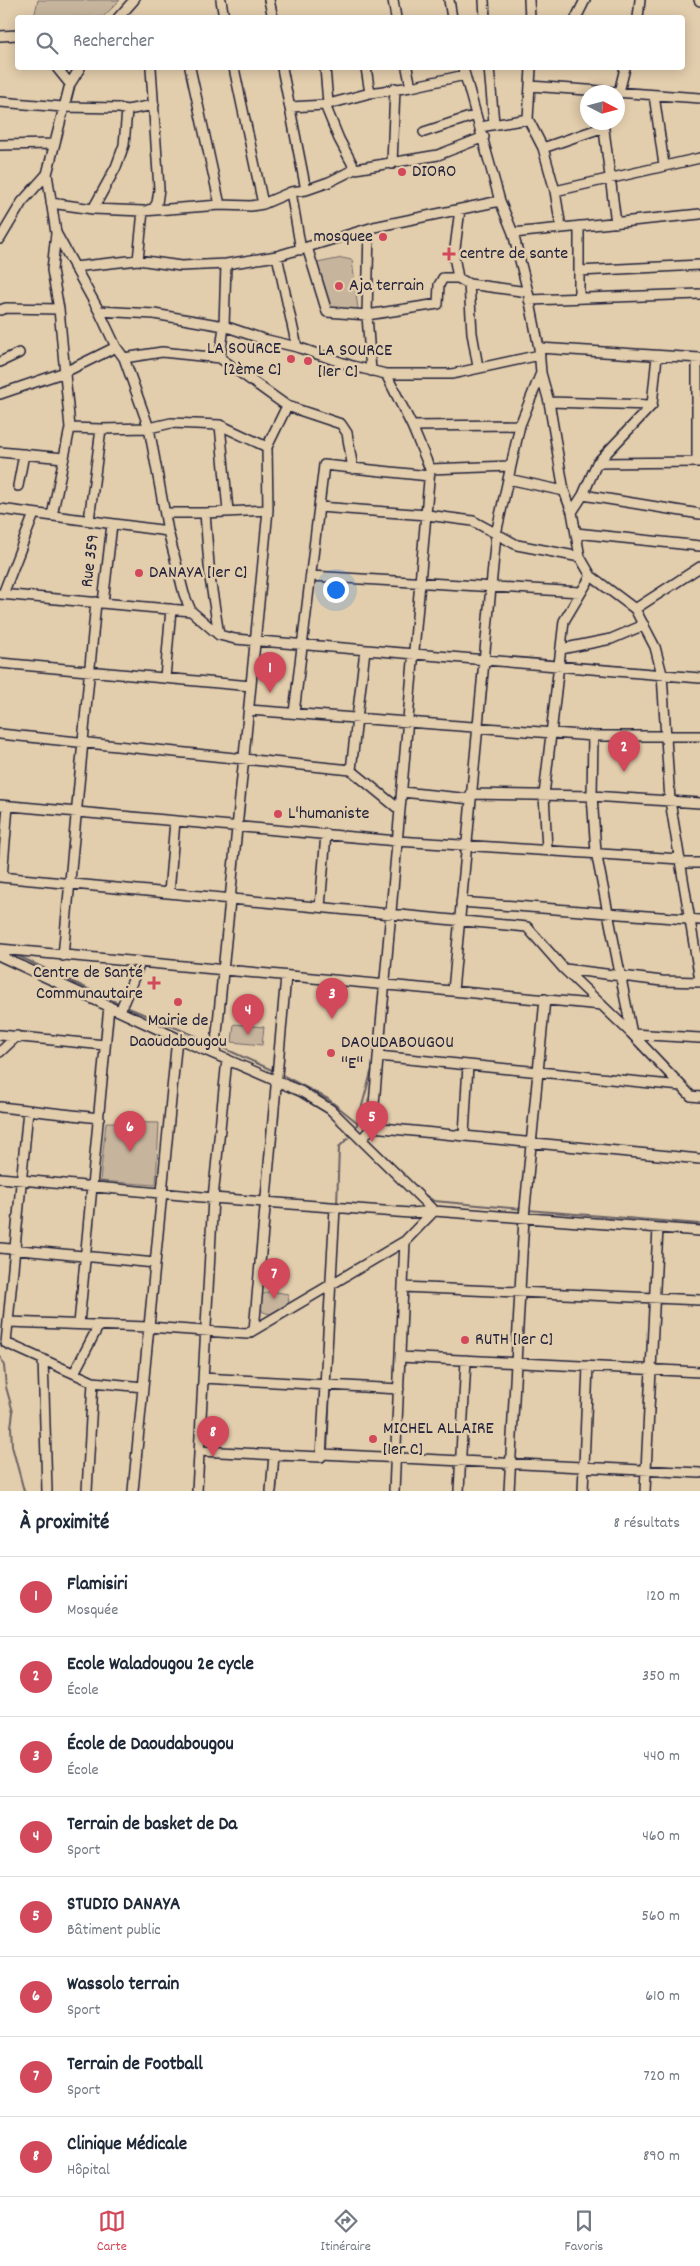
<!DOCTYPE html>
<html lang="fr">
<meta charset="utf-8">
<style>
body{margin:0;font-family:Dekko,sans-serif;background:#f6f6f7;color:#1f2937}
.compass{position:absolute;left:580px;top:85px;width:45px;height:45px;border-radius:50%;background:#fff;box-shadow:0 2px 12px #0003;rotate:96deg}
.you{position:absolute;left:335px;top:589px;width:18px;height:18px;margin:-12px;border:4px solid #fff;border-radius:50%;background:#1a73e8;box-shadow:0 0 0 8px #1a73e833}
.badge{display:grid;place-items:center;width:32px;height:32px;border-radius:50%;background:#d1495b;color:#fff;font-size:16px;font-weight:700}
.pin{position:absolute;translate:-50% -41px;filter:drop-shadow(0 1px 2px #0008)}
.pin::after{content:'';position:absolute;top:26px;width:18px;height:15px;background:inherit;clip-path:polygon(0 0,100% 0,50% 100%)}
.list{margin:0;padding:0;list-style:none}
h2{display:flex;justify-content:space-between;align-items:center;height:65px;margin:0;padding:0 20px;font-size:21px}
h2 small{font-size:16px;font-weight:400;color:#747a83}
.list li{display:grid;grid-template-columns:32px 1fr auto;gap:15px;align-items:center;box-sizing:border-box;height:80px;padding:0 20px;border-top:1px solid #e0e1e3}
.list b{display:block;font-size:19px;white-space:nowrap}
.list p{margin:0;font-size:16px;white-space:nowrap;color:#747a83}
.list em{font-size:16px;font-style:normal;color:#747a83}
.icon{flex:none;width:28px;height:28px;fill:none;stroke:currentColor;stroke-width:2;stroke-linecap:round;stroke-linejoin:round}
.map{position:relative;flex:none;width:700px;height:1491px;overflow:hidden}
.search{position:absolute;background:#fff;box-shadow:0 2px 12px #0003;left:15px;right:15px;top:15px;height:55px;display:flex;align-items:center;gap:12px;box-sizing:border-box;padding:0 18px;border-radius:5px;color:#747a83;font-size:19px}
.sheet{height:705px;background:#fff}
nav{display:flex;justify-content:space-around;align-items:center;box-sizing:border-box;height:70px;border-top:1px solid #e0e1e3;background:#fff;font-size:14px;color:#747a83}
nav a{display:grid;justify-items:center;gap:2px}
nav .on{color:#d1495b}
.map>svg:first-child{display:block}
</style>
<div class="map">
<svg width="700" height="1491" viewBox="0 0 700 1491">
<rect width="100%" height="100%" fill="#e2cdac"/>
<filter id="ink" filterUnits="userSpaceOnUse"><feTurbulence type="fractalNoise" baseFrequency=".02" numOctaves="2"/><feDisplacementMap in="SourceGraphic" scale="10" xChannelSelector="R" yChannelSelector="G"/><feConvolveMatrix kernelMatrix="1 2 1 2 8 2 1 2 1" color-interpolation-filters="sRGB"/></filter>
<g filter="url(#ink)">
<!-- green -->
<path fill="#c6b49c" stroke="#746b6c" d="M38,0H120L103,17H34Z
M342,258L352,260L358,309L330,311L317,263Z
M234,1024L264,1027L262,1045L232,1042Z
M106,1122L159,1123L156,1185L100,1181Z
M271,1291L288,1294L289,1304L273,1315L263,1312L259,1305L261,1295Z"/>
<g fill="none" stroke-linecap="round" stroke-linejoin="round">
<!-- stream -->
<path stroke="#6b6366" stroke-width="2" d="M14,954L120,1004
M124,1006L212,1043
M219,1046L274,1071
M280,1074L328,1099L358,1123
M362,1134L356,1128L373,1065
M367,1139L410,1181
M422,1193L434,1201L522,1209
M337,1205L339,1147L348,1138
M527,1210L700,1224
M0,1356L4,1366L6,1387L13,1412L11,1427L12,1446L24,1491
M330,1382L332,1339
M327,1452L330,1389
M276,1491L278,1463"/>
<defs>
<path id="minor" d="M221,0L224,18
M269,0L273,18
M393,0L396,18
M449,0L452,18
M484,0L485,18
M529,0L530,18
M699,0L700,1
M118,18L134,0
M576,18L585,0
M638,18L640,0
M0,36L18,35
M57,68L70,84
M80,68L70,84L47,174L56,233L99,311L116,347L124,358L149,428L168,531L184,594L191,611L219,635L235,639L700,678
M190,68L220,205
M234,68L263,204
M325,68L328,103
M366,68L370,93
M407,68L411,87
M463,68L500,201L513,233L528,292L539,348L541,373L549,402L564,491L572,512L580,557L591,576L635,609L655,647L662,674L670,801L700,980
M489,68L494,123
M531,68L528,119L543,148L555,191L561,228
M530,86L700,98
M619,92L625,68
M654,95L664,165
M0,102L63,107L119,108L127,110L154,105
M325,105L339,139L355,169L438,155L484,137
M290,107L325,105L370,93L411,87L465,75
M603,122L616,223
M480,127L528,119
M424,132L476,115
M0,145L53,144
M543,148L604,127
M392,164L395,88
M306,190L329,182L355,169
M555,191L700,158
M291,192L301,250
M51,203L93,209L143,211L220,205L251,206L263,204L291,192L306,190L282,68
M93,209L116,167L124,145L127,110
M148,210L153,209L157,203L159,189L151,68
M369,229L367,315L371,371
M513,233L700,214
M0,239L22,202L47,174
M307,247L327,312L367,315L438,304L439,285L443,278H458L469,284L528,292
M277,256L297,347
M138,260L143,211
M74,267L138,260L181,266L226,264L277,256L374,227L500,201
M579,271L700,265
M458,278L454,256L460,209
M469,284L472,333L478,367
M579,298V226
M529,300L700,294
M0,310L6,308L59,309
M99,311L154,314L224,326L263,339L297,347L352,366L386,374H452L540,355
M539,348L700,358
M124,358L162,352L220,358L287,406L341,424L347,433L353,469
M220,358L224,326L226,264
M697,359V462
M0,362L19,353
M386,374L412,426L430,469
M0,394L65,372L116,347
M549,402L652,405
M220,425L228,511
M412,426L520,425
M70,428L101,429L89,520
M101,429L149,428L171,423L220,425L267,447
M0,452L64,458
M597,463L700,462
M508,479L564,491
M18,486L24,454
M583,495L700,514
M319,507L427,515L473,521L517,545L580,557
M0,509L168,531
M572,512L583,495L597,463L652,405L657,356
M165,513H205
M52,516L70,428L59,309L52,270L56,233
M576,533L700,546
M311,576L580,592
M0,594L191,611
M3,594L34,514
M103,603L112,524
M635,609L700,567
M219,635L210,578L205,513L268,510
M561,649L611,639L644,625
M0,663L251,686
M165,678L171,609
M249,710L593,736H700
M294,713L324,465L429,476
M0,734L351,770L400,810
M593,736L592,796L596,852L632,1034L700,1038
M351,770L365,650
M402,792L471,799
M471,794L592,796L700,803
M0,805L397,841L680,859
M547,849L544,795L564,621L591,576
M681,863H700
M0,877L527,927L564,969L632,1034L691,1096L700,1097
M2,877L8,806
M169,893L175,821
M461,902L700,920
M320,907L326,834
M0,949L602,1005
M0,956L177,1038L302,1092L330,1109L434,1211L700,1231
M63,956L96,602
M565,969L662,981L700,982
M453,991L496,534L520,425L541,373
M120,1011L140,963
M0,1035L105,1045
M0,1052L17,1036
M215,1054L268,510L267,447L287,406
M378,1056L681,1086
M0,1107L99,1118
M28,1110L6,1343L93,1382L143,1387
M372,1127L700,1159
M464,1135L468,1065
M362,1139L372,1127L430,469L510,466
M0,1178L213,1198L410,1213L434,1211
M0,1248L155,1263
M403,1287L700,1300
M8,1322L148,1327L247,1334L405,1241L434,1211
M79,1324L109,1006
M254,1330L286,976
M400,1357L700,1372
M43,1359L47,1491
M74,1373L99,1325
M203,1378L399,1389
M199,1451L321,1457L335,1208
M322,1454L700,1473
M87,1491L93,1382
M133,1491L177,1038
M197,1491L213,1198L227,1059
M271,1491L274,1455
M394,1491L405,1241
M459,1491L466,1360
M509,1491L524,1218L545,999
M583,1491L588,1366
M645,1491L658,1228"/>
</defs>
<!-- minor casing -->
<use href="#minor" stroke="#22223b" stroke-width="12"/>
<!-- minor -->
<use href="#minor" stroke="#e2cdac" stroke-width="9"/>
</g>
</g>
<!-- markers -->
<g fill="#d1495b" stroke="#e2cdac" stroke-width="2">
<circle cx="402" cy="172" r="5"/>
<circle cx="383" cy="237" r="5"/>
<path d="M446.5 246.5h5v5h5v5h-5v5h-5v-5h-5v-5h5z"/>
<circle cx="339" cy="286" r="5"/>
<circle cx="291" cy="359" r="5"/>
<circle cx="308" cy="361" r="5"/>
<circle cx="139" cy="573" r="5"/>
<circle cx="278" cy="814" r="5"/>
<path d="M151.5 975.5h5v5h5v5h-5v5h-5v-5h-5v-5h5z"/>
<circle cx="178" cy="1002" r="5"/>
<circle cx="331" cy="1053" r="5"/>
<circle cx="465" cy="1340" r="5"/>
<circle cx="373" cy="1439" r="5"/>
</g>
<g text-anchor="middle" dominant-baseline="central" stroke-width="5" stroke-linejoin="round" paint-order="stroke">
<!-- poi labels -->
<g font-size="18" fill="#22223b" stroke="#e2cdac" text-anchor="start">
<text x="412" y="172">DIORO</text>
<text x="373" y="237" text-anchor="end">mosquee</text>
<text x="460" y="254">centre de sante</text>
<text x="349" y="286">Aja terrain</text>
<text x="281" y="349" text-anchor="end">LA SOURCE<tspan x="281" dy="21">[2ème C]</tspan></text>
<text x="318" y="351">LA SOURCE<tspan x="318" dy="21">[1er C]</tspan></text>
<text x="149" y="573">DANAYA [1er C]</text>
<text x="288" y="814">L'humaniste</text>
<text x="143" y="973" text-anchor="end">Centre de Santé<tspan x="143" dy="21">Communautaire</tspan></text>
<text x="178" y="1021" text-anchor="middle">Mairie de<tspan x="178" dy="21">Daoudabougou</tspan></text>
<text x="341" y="1043">DAOUDABOUGOU<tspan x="341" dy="21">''E''</tspan></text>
<text x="475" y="1340">RUTH [1er C]</text>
<text x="383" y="1429">MICHEL ALLAIRE<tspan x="383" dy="21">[1er C]</tspan></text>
</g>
<!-- street labels -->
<g font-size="18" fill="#22223b" stroke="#e2cdac">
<text transform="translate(91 561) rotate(-83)">Rue 359</text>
</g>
</g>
</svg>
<svg class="compass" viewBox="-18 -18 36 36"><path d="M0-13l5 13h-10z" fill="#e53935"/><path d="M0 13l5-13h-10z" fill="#747a83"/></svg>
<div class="you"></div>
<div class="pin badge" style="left:270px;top:693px">1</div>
<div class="pin badge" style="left:624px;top:772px">2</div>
<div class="pin badge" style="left:332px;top:1019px">3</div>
<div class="pin badge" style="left:248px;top:1035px">4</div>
<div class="pin badge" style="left:372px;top:1142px">5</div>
<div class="pin badge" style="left:130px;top:1152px">6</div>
<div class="pin badge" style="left:274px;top:1299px">7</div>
<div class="pin badge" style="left:213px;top:1457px">8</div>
<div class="search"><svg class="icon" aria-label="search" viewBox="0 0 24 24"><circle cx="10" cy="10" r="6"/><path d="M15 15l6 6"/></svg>Rechercher</div>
</div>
<section class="sheet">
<h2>À proximité<small>8 résultats</small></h2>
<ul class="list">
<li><span class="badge">1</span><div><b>Flamisiri</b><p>Mosquée</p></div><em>120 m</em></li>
<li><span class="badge">2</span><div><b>Ecole Waladougou 2e cycle</b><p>École</p></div><em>350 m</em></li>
<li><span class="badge">3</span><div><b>École de Daoudabougou</b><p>École</p></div><em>440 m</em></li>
<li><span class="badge">4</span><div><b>Terrain de basket de Da</b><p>Sport</p></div><em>460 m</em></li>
<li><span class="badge">5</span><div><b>STUDIO DANAYA</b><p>Bâtiment public</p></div><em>560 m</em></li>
<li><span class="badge">6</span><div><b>Wassolo terrain</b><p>Sport</p></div><em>610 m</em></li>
<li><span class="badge">7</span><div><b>Terrain de Football</b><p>Sport</p></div><em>720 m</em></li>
<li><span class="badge">8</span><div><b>Clinique Médicale</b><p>Hôpital</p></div><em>890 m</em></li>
</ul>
</section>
<nav>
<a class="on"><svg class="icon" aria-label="map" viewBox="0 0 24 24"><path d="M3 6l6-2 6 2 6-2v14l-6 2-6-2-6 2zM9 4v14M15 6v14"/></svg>Carte</a>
<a><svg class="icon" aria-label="directions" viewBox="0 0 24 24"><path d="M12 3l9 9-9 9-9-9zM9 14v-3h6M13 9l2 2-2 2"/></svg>Itinéraire</a>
<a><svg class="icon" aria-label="saved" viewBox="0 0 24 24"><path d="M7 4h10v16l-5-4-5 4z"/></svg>Favoris</a>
</nav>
